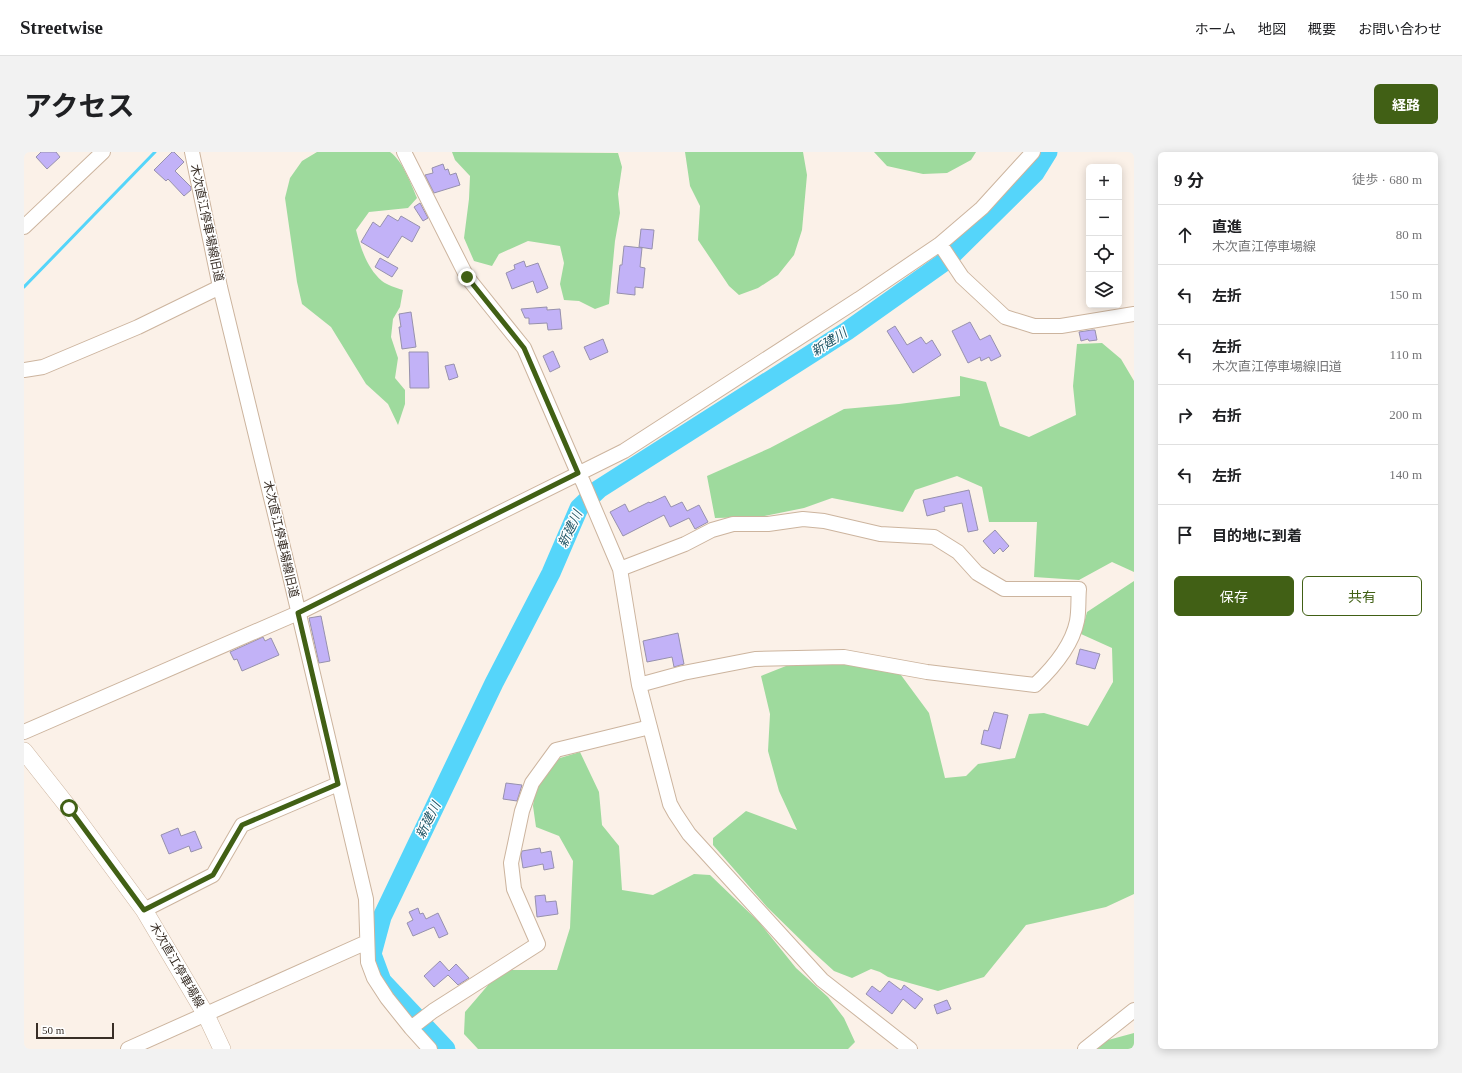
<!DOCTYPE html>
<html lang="ja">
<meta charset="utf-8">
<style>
body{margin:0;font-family:"Times New Roman","Noto Sans JP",serif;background:#f2f2f2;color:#202124}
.controls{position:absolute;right:12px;top:12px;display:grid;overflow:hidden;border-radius:6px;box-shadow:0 2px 10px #0003}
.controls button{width:36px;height:36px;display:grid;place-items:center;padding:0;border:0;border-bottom:1px solid #e0e0e0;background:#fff;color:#202124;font:20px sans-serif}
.scale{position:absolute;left:12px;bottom:10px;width:78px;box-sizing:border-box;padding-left:4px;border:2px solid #382e26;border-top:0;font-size:11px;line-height:14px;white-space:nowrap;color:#382e26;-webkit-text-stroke:3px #fff;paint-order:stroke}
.stop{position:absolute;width:12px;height:12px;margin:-9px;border:3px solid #416015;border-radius:50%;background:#fff}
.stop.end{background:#416015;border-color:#fff;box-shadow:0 1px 4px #0008}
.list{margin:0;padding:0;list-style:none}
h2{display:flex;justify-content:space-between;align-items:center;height:52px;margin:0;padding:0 16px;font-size:17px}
h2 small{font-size:13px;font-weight:400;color:#757577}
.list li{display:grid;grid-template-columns:26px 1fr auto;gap:12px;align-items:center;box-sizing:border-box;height:60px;padding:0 16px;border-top:1px solid #e0e0e0}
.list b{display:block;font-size:15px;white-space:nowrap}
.list p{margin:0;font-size:13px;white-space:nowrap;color:#757577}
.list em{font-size:13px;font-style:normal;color:#757577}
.actions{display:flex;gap:8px;padding:12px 16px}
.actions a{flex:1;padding:9px 0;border:1px solid #416015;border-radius:6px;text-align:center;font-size:14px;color:#416015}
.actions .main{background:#416015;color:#fff}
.icon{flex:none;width:22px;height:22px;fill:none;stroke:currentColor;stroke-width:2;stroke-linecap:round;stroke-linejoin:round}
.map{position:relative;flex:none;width:1110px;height:897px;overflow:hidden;border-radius:6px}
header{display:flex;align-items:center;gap:24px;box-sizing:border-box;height:56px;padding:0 20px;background:#fff;border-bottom:1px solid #e0e0e0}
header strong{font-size:19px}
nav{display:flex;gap:22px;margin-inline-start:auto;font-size:14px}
.intro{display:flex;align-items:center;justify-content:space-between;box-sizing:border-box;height:96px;padding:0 24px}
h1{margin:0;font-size:28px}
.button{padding:10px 18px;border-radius:6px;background:#416015;color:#fff;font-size:14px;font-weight:700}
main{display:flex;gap:24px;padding:0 24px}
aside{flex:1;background:#fff;border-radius:6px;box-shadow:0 2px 10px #0003}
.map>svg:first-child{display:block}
</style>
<header>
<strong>Streetwise</strong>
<nav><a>ホーム</a><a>地図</a><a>概要</a><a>お問い合わせ</a></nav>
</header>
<div class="intro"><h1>アクセス</h1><a class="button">経路</a></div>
<main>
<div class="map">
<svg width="1110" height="897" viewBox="0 0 1110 897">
<rect width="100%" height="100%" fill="#fbf1e8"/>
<!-- green -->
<path fill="#9eda9d" d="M293,0H366C379,9 387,32 393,46L384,56L345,60L332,78C337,97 343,116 358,129C363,133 372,136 379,138L376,155L369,167L367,185L374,206L371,226L381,238V252L374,273L364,252L342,232L307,175L278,152L273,130L261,46L266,26L278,9Z
M428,0L594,1L598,15L594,42L596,61L591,89L585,152L571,157L555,149L540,148L536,132L540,111L536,94L504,89L475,102L468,114L450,109L440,86L445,47L446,24L431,8Z
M661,0H779L783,23L778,78L770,103L754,123L734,136L715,143L705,134L674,88L676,54L666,34Z
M850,0H952L947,8L923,21L899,22L863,14Z
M1078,191L1097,207L1110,229V420L1088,410L1055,428L1010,425L1013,370H965L958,335L933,324L891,338L879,360L808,346L780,356L736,365L691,366L683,324L746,296L820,257L875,252L936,244V224L962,230L976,274L1005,285L1052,263L1049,234L1053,192Z
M1110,429V742L1082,755L1002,773L960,825L914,839L864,825L856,820L847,817L828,826L810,819L788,799L743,755L689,693V686L722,659L773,678L755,639L744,599L746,562L737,524L767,512H816L874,519L905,561L921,626L942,624L954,612L991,606L1005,562L1020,561L1064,574L1089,530L1088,496L1057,482L1063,460Z
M556,600L575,640L578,673L595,694L598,738L629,743L670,722L686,723L735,770L772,816L804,845L820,866L831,890L824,897H454L440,882L441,860L477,818H533L546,776L549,709L535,684L512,675L509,654L512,633L536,606Z
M1110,881V897H1067L1073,891Z"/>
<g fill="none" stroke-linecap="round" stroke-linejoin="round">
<!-- stream -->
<path stroke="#55d5fa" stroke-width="3" d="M0,135L131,0"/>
<!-- river -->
<path stroke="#55d5fa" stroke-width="19" d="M422,897L358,829L348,802L358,765L470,531L527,421L555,356L575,337L823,179L923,108L1011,21L1024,0"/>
</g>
<!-- building -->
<path fill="#c2b2f7" stroke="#9791ad" d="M17,0H32L36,5L23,17L12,5Z
M148,0H150L160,10L151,19L167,35V38L160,44L144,27L142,29L130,18Z
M419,12L421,18L424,17L426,23L432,21L436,33L410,41L401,23L409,21L408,16Z
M396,51L404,66L399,69L390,55Z
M364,63L374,69L377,64L396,75L388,90L378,84L364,106L337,90L349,70L356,75Z
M617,77L630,78L628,97L615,95Z
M600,94L618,96L616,115L621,116L619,136L611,135V143L593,141L596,113H598Z
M356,106L374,116L368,125L351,115Z
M500,109L502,115L514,111L524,136L513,141L509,129L488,137L482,121L491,117L490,113Z
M523,155V158L536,157L538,177L524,178L523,171L505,172V166H501L497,157Z
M387,160L392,195L378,197L375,175H377L375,162Z
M946,170L956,188L966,183L977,204L967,209L965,205L957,209L956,205L944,211L928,179Z
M871,174L883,193L897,185L902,192L908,188L917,203L889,221L863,179Z
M1068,178H1071L1073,188L1065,189L1064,187L1057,189L1055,180Z
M579,187L584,200L566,208L560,195Z
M529,199L536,215L526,220L519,204Z
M385,200H404L405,236H386Z
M430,212L434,225L425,228L421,214Z
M945,338L954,378L944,380L938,351L920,355L921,359L903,364L899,348Z
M641,344L647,355L658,350L663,359L675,353L684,370L671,377L665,366L646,375L640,363L599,384L586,360L601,352L605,360L625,350L626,351Z
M971,378L985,394L979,400L976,396L970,402L959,389Z
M297,464L306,509L295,511L285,466Z
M654,481L660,512L650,515L648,505L623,510L619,489Z
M239,485L241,489L247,486L255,503L218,519L213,507L210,508L206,500Z
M1056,497L1076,502L1071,517L1052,512Z
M970,560L984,563L976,597L957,592L960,578L964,579Z
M482,631L498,633L493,649L479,647Z
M154,676L157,684L171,679L178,696L167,700L165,694L145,702L137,683Z
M516,696L517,701L527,699L530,716L520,718L519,712L499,716L497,703L498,699Z
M521,743L522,750L532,749L534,762L513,765L511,744Z
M394,756L396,762L399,761L402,767L414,761L424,782L415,786L410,775L389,784L383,771L389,768L385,760Z
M416,809L425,819L432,812L445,826L434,833L424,823L410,835L400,824Z
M865,829L877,838L880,833L899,847L891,857L879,847L868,862L842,842L848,834L856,840Z
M923,848L927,857L913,862L910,853Z"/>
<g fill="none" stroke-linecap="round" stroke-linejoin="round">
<defs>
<path id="minor" d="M168,0L196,135L265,420L342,747L344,810L350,826L363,846L387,876L406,897
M380,0L443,125L500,196L554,321L559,330L596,417L615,533L646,652L651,661L665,682L798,828L886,897
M0,75L79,0
M916,92L938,125L981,165L1010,174H1037L1110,162
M0,218L19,215L114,175L196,135
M596,417L661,392L688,378L709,372H744L779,367L800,369L856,382L910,385L934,400L953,421L980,437H1055C1054,447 1055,459 1053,469C1048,494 1029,516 1011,533L903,520L820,505L731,507L659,521L615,533
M0,580L274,461L600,299L835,147L916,92L958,56L1009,0
M120,758L189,723L218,673L314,632
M387,876L409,859L514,792L490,737L487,711L498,659L508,631L532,598L626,575
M104,897L343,790
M1061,897L1110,858"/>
<path id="major" d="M0,599L45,656L120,758L182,863L198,897"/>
</defs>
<!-- minor casing -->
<use href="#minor" stroke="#ccb49e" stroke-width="16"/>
<!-- major casing -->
<use href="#major" stroke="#ccb49e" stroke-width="18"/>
<!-- minor -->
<use href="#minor" stroke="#fff" stroke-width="14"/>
<!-- major -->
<use href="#major" stroke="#fff" stroke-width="17"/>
</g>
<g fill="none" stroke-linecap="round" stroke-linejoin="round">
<!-- route -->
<path stroke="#416015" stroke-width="5" d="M45,656L120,758L189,723L218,673L314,632L274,461L554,321L500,196L443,125"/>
</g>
<g text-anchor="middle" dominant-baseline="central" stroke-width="3" stroke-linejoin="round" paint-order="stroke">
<!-- street labels -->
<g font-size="12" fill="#382e26" stroke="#fff">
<text transform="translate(183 71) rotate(78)">木次直江停車場線旧道</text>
<text transform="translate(257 387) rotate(77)">木次直江停車場線旧道</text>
<text transform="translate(153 813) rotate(60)">木次直江停車場線</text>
</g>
<!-- water labels -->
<g font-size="13" font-style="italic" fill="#245969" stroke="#fff">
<text transform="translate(805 190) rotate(-33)">新建川</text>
<text transform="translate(546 377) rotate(-65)">新建川</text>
<text transform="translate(404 668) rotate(-64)">新建川</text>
</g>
</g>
</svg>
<div class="controls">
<button>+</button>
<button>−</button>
<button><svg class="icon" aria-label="locate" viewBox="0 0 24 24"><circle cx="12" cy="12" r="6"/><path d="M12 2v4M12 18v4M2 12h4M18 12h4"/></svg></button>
<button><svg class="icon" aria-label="layers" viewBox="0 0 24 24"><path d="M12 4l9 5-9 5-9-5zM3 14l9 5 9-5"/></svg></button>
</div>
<div class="scale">50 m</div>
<div class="stop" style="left:45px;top:656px"></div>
<div class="stop end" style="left:443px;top:125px"></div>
</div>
<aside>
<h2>9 分<small>徒歩 · 680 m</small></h2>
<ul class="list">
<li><svg class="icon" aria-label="ahead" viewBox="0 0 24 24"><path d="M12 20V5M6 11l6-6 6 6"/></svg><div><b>直進</b><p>木次直江停車場線</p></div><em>80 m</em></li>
<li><svg class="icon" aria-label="left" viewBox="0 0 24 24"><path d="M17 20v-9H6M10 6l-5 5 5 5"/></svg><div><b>左折</b></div><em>150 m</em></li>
<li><svg class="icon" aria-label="left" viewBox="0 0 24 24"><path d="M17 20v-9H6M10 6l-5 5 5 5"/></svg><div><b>左折</b><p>木次直江停車場線旧道</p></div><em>110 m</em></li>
<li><svg class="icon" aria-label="right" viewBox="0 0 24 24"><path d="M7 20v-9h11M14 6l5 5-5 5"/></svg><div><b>右折</b></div><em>200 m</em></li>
<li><svg class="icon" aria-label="left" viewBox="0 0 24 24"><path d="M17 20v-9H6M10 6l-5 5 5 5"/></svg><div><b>左折</b></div><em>140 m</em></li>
<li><svg class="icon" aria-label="arrive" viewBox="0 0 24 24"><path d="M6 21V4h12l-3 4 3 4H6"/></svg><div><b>目的地に到着</b></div></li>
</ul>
<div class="actions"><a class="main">保存</a><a>共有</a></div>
</aside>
</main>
